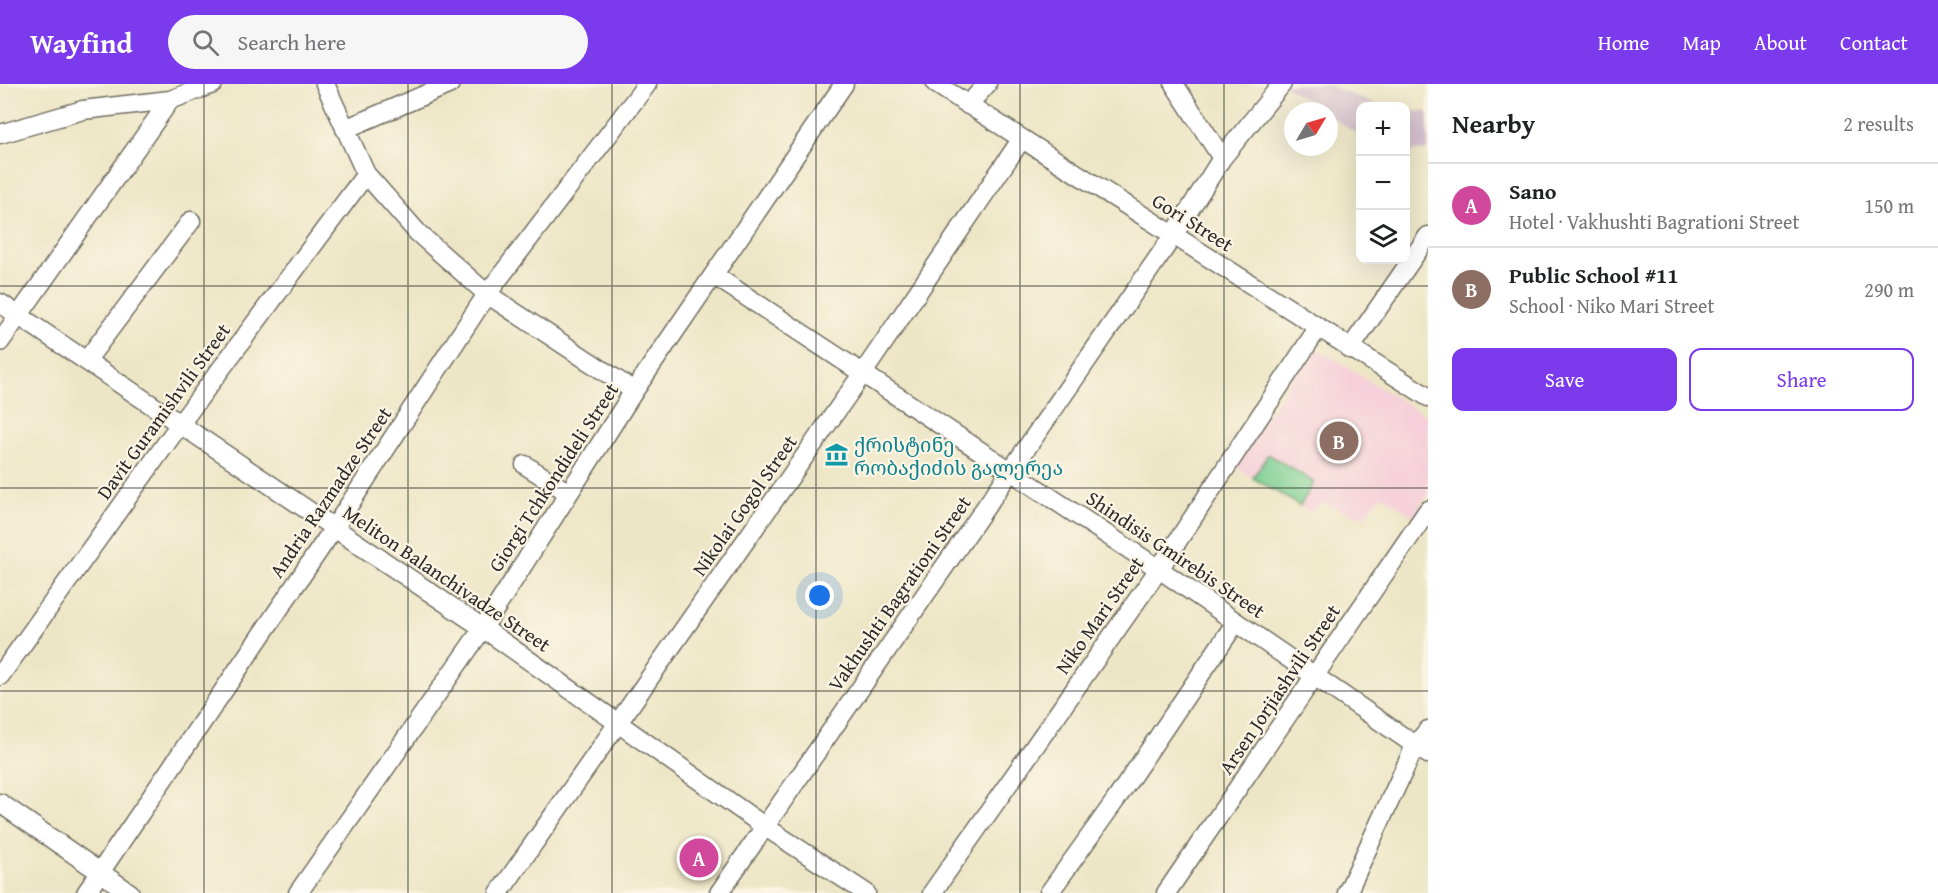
<!DOCTYPE html>
<meta charset="utf-8">
<style>
body{margin:0;font-family:"Gentium Book Plus","Noto Serif Georgian",serif;background:#f6f6f6;color:#202124}
.controls{position:absolute;right:18px;top:18px;display:grid;overflow:hidden;border-radius:12px;box-shadow:0 6px 24px #0002}
.controls button{width:54px;height:54px;display:grid;place-items:center;padding:0;border:0;border-bottom:2px solid #e0e0e0;background:#fff;color:#202124;font:30px sans-serif}
.compass{position:absolute;left:1284px;top:18px;width:54px;height:54px;border-radius:50%;background:#fff;box-shadow:0 6px 24px #0002;rotate:52deg}
.you{position:absolute;left:820px;top:512px;width:21px;height:21px;margin:-15px;border:4px solid #fff;border-radius:50%;background:#1a73e8;box-shadow:0 0 0 9px #1a73e833}
.badge{display:grid;place-items:center;width:39px;height:39px;border-radius:50%;background:#7c3aed;color:#fff;font-size:20px;font-weight:700}
.pin{position:absolute;translate:-50% -50%;border:3px solid #fff;box-shadow:0 2px 6px #0006}
.list{margin:0;padding:0;list-style:none}
h2{display:flex;justify-content:space-between;align-items:center;height:78px;margin:0;padding:0 24px;font-size:26px}
h2 small{font-size:20px;font-weight:400;color:#757577}
.list li{display:grid;grid-template-columns:39px 1fr auto;gap:18px;align-items:center;box-sizing:border-box;height:84px;padding:0 24px;border-top:2px solid #e0e0e0}
.list b{display:block;font-size:22px;white-space:nowrap}
.list p{margin:0;font-size:20px;white-space:nowrap;color:#757577}
.list em{font-size:20px;font-style:normal;color:#757577}
.actions{display:flex;gap:12px;padding:18px 24px}
.actions a{flex:1;padding:14px 0;border:2px solid #7c3aed;border-radius:12px;text-align:center;font-size:21px;color:#7c3aed}
.actions .main{background:#7c3aed;color:#fff}
.icon{flex:none;width:33px;height:33px;fill:none;stroke:currentColor;stroke-width:2;stroke-linecap:round;stroke-linejoin:round}
.map{position:relative;flex:none;width:1428px;height:809px;overflow:hidden}
header{display:flex;align-items:center;gap:36px;box-sizing:border-box;height:84px;padding:0 30px;background:#7c3aed;color:#fff}
header strong{font-size:28px}
nav{display:flex;gap:33px;margin-inline-start:auto;font-size:21px}
.search{width:420px;height:54px;background:#f6f6f6;display:flex;align-items:center;gap:15px;box-sizing:border-box;padding:0 21px;border-radius:33px;color:#757577;font-size:22px}
main{display:flex}
aside{flex:1;background:#fff}
.map>svg:first-child{display:block}
</style>
<header>
<strong>Wayfind</strong>
<div class="search"><svg class="icon" aria-label="search" viewBox="0 0 24 24"><circle cx="10" cy="10" r="6"/><path d="M15 15l6 6"/></svg>Search here</div>
<nav><a>Home</a><a>Map</a><a>About</a><a>Contact</a></nav>
</header>
<main>
<div class="map">
<svg width="1428" height="809" viewBox="0 0 1428 809">
<rect width="100%" height="100%" fill="#fcf5e5"/>
<filter id="ink" filterUnits="userSpaceOnUse"><feTurbulence type="fractalNoise" baseFrequency=".0167" numOctaves="2"/><feDisplacementMap in="SourceGraphic" scale="12" xChannelSelector="R" yChannelSelector="G"/><feConvolveMatrix kernelMatrix="1 2 1 2 8 2 1 2 1" color-interpolation-filters="sRGB"/></filter>
<filter id="wash" filterUnits="userSpaceOnUse"><feTurbulence type="fractalNoise" baseFrequency=".008" numOctaves="4" result="noise"/><feDisplacementMap in="SourceGraphic" scale="24" xChannelSelector="R" yChannelSelector="G"/><feGaussianBlur stdDeviation="1.35" result="paint"/><feColorMatrix in="noise" values="0 0 0 0 0 0 0 0 0 0 0 0 0 0 0 0 0 1.4 0 .05"/><feComposite in="paint" operator="in"/></filter>
<g filter="url(#wash)">
<rect width="100%" height="100%" fill="#ede6c6"/>
<!-- built -->
<path fill="#f5cfd9" d="M1314,263L1428,333V411L1413,432L1382,411L1363,434L1323,419L1310,428L1233,382Z"/>
<!-- railway -->
<path fill="#d1bdcb" d="M1283,0H1326L1379,22H1360V52L1329,31V27H1323Z
M1406,27H1428V66L1406,68Z"/>
<!-- pitch -->
<path fill="#7ccf92" stroke="#547d5e" stroke-width="1.5" d="M1268,370L1314,398L1300,422L1253,394Z"/>
</g>
<g filter="url(#ink)">
<g fill="none" stroke-linecap="round" stroke-linejoin="round">
<defs>
<path id="minor" d="M325,0L366,90L418,149L487,210L634,307
M936,0L1428,313
M1174,0L1222,74
M968,21L987,0
M345,45L450,0
M0,50L83,26L170,16L213,0
M715,192L1159,485L1428,670
M0,219L483,544L764,742L866,809
M0,258L170,16
M1350,265L1428,152
M86,277L191,137
M525,381L569,409
M0,592L180,340L366,90
M0,719L130,809
M86,809L334,444L487,210L647,0
M298,809L483,544L634,307L844,0
M499,809L863,289L1021,56
M719,809L1173,152L1222,74L1282,0
M932,809L1159,485L1318,244
M1049,809L1115,717L1236,538
M1166,809L1428,426
M1347,809L1416,660L1428,646"/>
</defs>
<!-- minor casing -->
<use href="#minor" stroke="#6f6c61" stroke-width="21"/>
<!-- minor -->
<use href="#minor" stroke="#fff" stroke-width="18"/>
</g>
</g>
<!-- grid -->
<path fill="none" stroke="#2b2b2b" stroke-width="1.5" stroke-opacity="0.55" d="M204,0V809M408,0V809M612,0V809M816,0V809M1020,0V809M1224,0V809M0,202H1428M0,404H1428M0,607H1428"/>
<!-- icons -->
<defs>
<symbol id="museum-bare" viewBox="-9 -9 18 18"><path d="M0-6L6-3V-2H-6V-3ZM-5-1h2V3h-2ZM-1-1h2V3h-2ZM3-1h2V3H3ZM-6 4H6V6H-6Z" fill="#0f9aa8" stroke="#fcf5e5" stroke-width="2.5" paint-order="stroke"/></symbol>
</defs>
<g fill-rule="evenodd">
<use href="#museum-bare" x="820" y="354" width="33" height="33"/>
</g>
<g text-anchor="middle" dominant-baseline="central" stroke-width="4.5" stroke-linejoin="round" paint-order="stroke">
<!-- street labels -->
<g font-size="20" fill="#2b2b2b" stroke="#fcf5e5">
<text transform="translate(1193 138) rotate(32)">Gori Street</text>
<text transform="translate(163 327) rotate(-54)">Davit Guramishvili Street</text>
<text transform="translate(553 393) rotate(-57)">Giorgi Tchkondideli Street</text>
<text transform="translate(330 408) rotate(-56)">Andria Razmadze Street</text>
<text transform="translate(744 421) rotate(-55)">Nikolai Gogol Street</text>
<text transform="translate(1176 470) rotate(34)">Shindisis Gmirebis Street</text>
<text transform="translate(447 494) rotate(34)">Meliton Balanchivadze Street</text>
<text transform="translate(899 509) rotate(-55)">Vakhushti Bagrationi Street</text>
<text transform="translate(1099 531) rotate(-55)">Niko Mari Street</text>
<text transform="translate(1279 605) rotate(-56)">Arsen Jorjiashvili Street</text>
</g>
<!-- culture labels -->
<g font-size="20" fill="#0d838f" stroke="#fcf5e5" text-anchor="start">
<text x="854" y="360">ქრისტინე<tspan x="854" dy="23">რობაქიძის გალერეა</tspan></text>
</g>
</g>
</svg>
<div class="controls">
<button>+</button>
<button>−</button>
<button><svg class="icon" aria-label="layers" viewBox="0 0 24 24"><path d="M12 4l9 5-9 5-9-5zM3 14l9 5 9-5"/></svg></button>
</div>
<svg class="compass" viewBox="-18 -18 36 36"><path d="M0-13l5 13h-10z" fill="#e53935"/><path d="M0 13l5-13h-10z" fill="#757577"/></svg>
<div class="you"></div>
<div class="pin badge" style="left:699px;top:774px;background:#d1479c">A</div>
<div class="pin badge" style="left:1339px;top:357px;background:#8d6e63">B</div>
</div>
<aside>
<h2>Nearby<small>2 results</small></h2>
<ul class="list">
<li><span class="badge" style="background:#d1479c">A</span><div><b>Sano</b><p>Hotel · Vakhushti Bagrationi Street</p></div><em>150 m</em></li>
<li><span class="badge" style="background:#8d6e63">B</span><div><b>Public School #11</b><p>School · Niko Mari Street</p></div><em>290 m</em></li>
</ul>
<div class="actions"><a class="main">Save</a><a>Share</a></div>
</aside>
</main>
